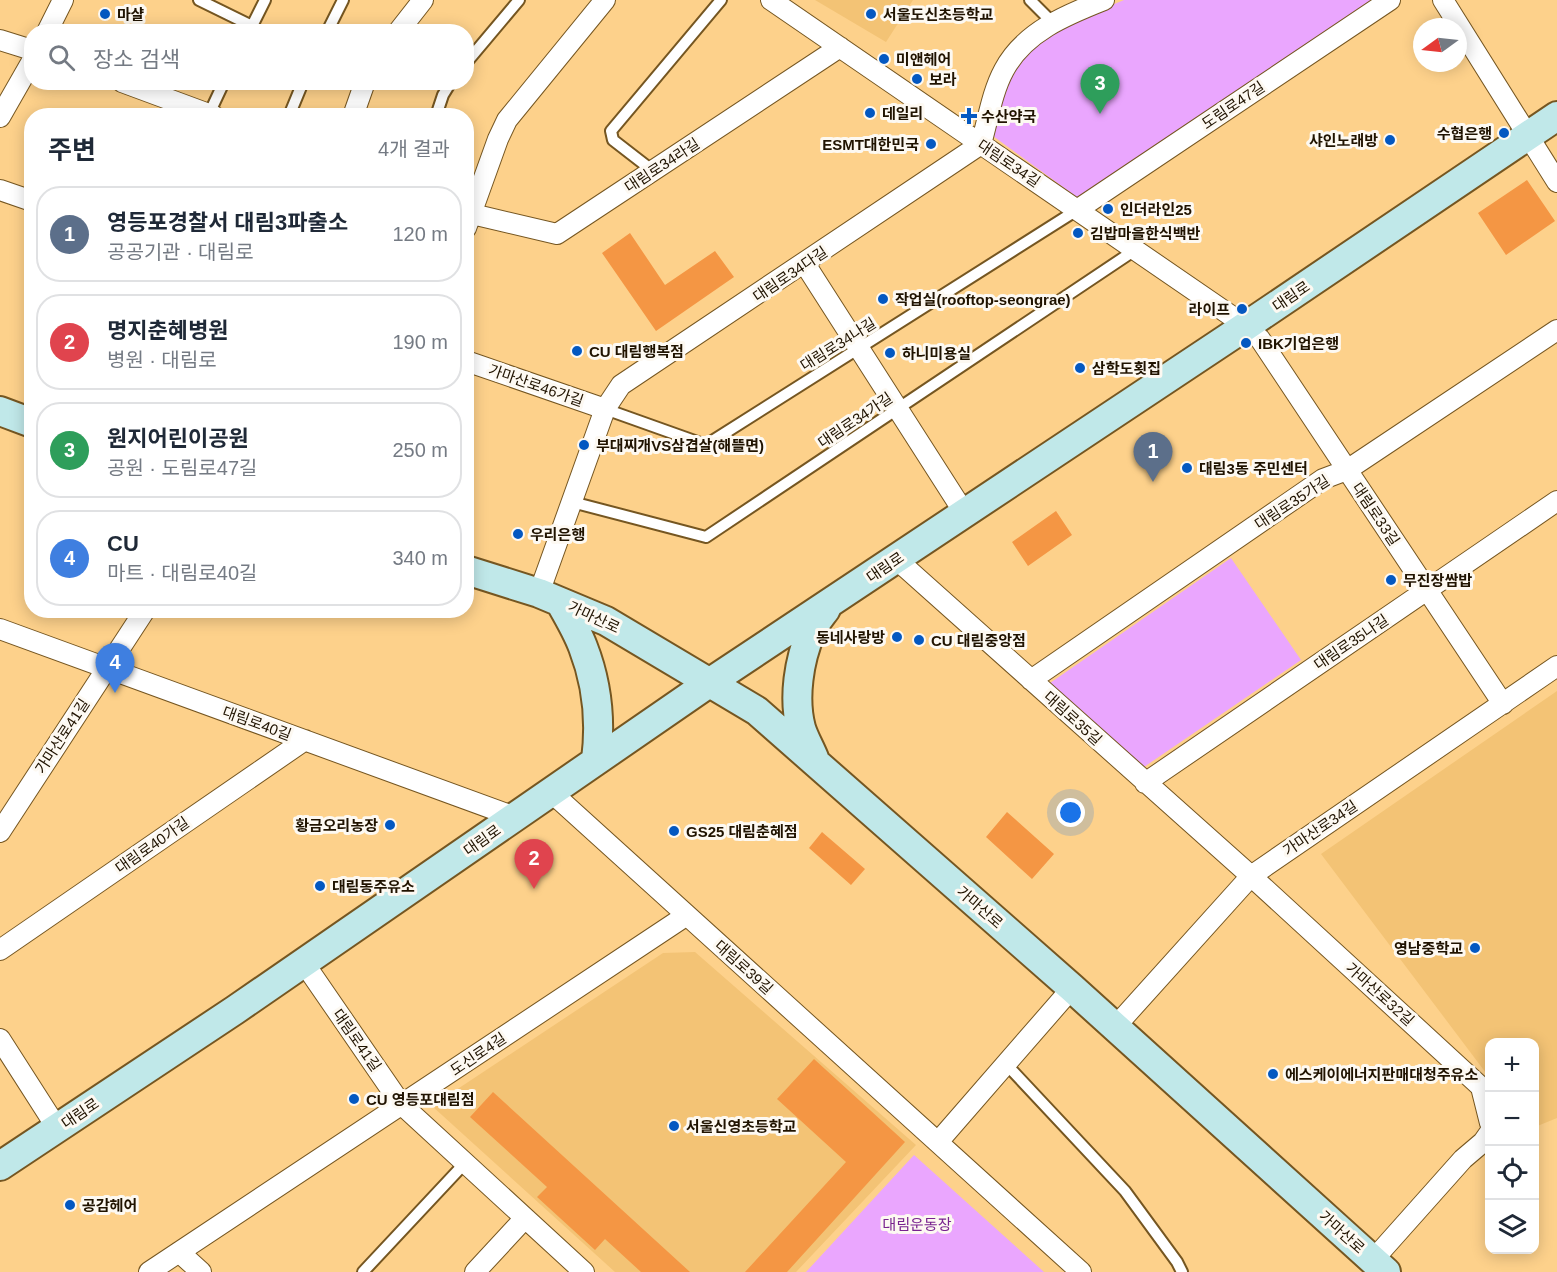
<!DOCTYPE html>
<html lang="ko">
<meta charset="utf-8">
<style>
body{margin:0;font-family:Helvetica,"Noto Sans KR",sans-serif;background:#f6f6f7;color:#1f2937}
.controls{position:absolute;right:18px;bottom:18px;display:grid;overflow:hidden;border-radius:12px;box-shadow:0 3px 15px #0003}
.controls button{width:54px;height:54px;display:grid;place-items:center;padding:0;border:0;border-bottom:2px solid #e0e1e3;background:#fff;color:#1f2937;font:30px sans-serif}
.compass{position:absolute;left:1413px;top:18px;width:54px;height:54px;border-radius:50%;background:#fff;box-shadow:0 3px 15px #0003;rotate:255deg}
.you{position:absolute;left:1071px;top:813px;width:21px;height:21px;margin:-15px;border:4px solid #fff;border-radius:50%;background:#1a73e8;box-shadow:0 0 0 9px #1a73e833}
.badge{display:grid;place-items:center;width:39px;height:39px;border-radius:50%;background:#1a73e8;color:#fff;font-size:20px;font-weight:700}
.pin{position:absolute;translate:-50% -50px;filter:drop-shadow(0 2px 3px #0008)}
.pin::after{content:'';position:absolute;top:32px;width:21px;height:18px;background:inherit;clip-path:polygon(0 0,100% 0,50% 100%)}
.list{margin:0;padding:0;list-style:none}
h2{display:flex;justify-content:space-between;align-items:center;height:78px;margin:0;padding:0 24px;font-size:26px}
h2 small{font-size:20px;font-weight:400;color:#747a83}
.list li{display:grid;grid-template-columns:39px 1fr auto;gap:18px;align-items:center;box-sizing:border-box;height:96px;margin:0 12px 12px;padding:0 12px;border:2px solid #e0e1e3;border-radius:24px}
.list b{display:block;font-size:22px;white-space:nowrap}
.list p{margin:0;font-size:20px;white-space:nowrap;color:#747a83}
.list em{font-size:20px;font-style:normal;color:#747a83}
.icon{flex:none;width:33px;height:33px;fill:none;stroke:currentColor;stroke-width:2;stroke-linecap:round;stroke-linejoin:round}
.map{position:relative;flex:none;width:1557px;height:1272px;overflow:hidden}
.search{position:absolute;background:#fff;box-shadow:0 3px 15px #0003;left:24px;top:24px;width:450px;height:66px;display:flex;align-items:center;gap:15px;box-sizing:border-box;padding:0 21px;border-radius:24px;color:#747a83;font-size:22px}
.panel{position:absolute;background:#fff;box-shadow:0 3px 15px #0003;left:24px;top:108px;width:450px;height:510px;border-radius:24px}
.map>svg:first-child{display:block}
</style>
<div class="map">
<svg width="1557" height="1272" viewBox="0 0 1557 1272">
<rect width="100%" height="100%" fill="#fdd18b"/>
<!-- built -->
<path fill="#f3c375" d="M815,0H913L886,42Z
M1557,691V1118L1535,1127L1534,1042H1490L1489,1077L1321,854Z
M695,952L916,1145L796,1272H615L432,1106L663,953Z"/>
<!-- green -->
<path fill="#eaa6fe" d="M1124,0H1373L1078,198L993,136L1000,92L1021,55L1057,28Z
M1231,558L1301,660L1144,767L1050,683Z
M914,1155L1044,1272H806Z"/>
<!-- building -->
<path fill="#f49644" d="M1527,180L1555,221L1506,255L1478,213Z
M630,233L665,285L715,251L734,277L656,331L602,253Z
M1056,511L1072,535L1028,566L1012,542Z
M1007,812L1054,854L1032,879L986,837Z
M822,832L865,869L851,885L809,848Z
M814,1059L905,1142L787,1272H745L846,1162L777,1099Z
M493,1092L690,1272H641L605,1239L595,1250L537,1197L547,1187L470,1117Z"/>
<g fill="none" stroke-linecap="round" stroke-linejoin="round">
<defs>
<path id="lane" d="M199,0L252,26
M1030,0L1053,23
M249,32L265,0
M327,32L343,0
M466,63L519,0
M209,114L224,82
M289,116L303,82
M436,116L443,95L451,82
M653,171L613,140L611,131L721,0
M605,409L706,445L1077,210
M572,502L706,537L1135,250
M1006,1064L1125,1191L1177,1262L1182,1272
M363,1272L465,1163"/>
<path id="street" d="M771,0L1246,326L1260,339L1503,704
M1443,0L1557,182
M47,32L63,0
M398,32L423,0
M0,40L32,50
M122,82L214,116
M353,116L365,82
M0,117L32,61
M0,190L32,201
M1077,210L1390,0
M472,214L557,234L840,47
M466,228L498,139L507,120L605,0
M805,264L965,514
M466,361L605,409
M896,559L1251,876L1481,1087L1490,1123
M539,593L605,409L621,385L981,144C988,120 992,92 1004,70C1024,32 1066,15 1104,0
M0,629L515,817
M1031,680L1323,479L1347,470L1557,330
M1145,783L1557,501
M551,792L1081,1272
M0,832L145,610
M0,950L305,740
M304,963L401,1104L584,1272
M1115,1027L1251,876L1557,666
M0,1039L57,1128
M938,1142L1072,988
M179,1252L201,1272
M1373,1260L1463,1159L1483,1142L1490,1132
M149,1272L687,915
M475,1272L525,1218"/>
<path id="secondary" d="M0,411L32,423
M466,570L539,593L606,621L757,711L1072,988L1386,1272
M560,602C568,616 577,631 583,647C597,683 601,722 596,760
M814,758C810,748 804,738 801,728C793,698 799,660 811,632C814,624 821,616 826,609
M0,1166L235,1010L709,683L1246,326L1557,116"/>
</defs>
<!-- lane casing -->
<use href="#lane" stroke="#755621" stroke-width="14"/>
<!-- street casing -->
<use href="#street" stroke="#755621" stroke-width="22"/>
<!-- secondary casing -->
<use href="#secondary" stroke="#755621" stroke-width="32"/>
<!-- lane -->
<use href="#lane" stroke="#fff" stroke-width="10"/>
<!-- street -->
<use href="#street" stroke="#fff" stroke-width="20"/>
<!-- secondary -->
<use href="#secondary" stroke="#c0e8e9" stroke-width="28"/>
</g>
<!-- markers -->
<g fill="#0458c1" stroke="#fdf9f2" stroke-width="2">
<circle cx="105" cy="14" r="6"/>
<circle cx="871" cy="14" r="6"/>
<circle cx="884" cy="59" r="6"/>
<circle cx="917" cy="79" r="6"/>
<circle cx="870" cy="113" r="6"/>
<path d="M966 107h6v6h6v6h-6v6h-6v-6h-6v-6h6z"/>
<circle cx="1504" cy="133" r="6"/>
<circle cx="1390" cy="140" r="6"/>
<circle cx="931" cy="144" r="6"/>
<circle cx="1108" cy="209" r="6"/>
<circle cx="1078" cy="233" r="6"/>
<circle cx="883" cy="299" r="6"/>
<circle cx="1242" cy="309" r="6"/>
<circle cx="1246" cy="343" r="6"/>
<circle cx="577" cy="351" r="6"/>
<circle cx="890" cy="353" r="6"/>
<circle cx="1080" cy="368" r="6"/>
<circle cx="584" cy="445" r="6"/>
<circle cx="1187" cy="468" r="6"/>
<circle cx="518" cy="534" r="6"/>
<circle cx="1391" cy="580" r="6"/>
<circle cx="897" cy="637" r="6"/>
<circle cx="919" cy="640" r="6"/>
<circle cx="390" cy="825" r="6"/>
<circle cx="674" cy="831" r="6"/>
<circle cx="320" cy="886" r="6"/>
<circle cx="1475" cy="948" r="6"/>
<circle cx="1273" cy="1074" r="6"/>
<circle cx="354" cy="1099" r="6"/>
<circle cx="674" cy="1126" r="6"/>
<circle cx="70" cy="1205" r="6"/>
</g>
<g text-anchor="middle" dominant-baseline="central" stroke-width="6" stroke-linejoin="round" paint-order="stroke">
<!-- poi labels -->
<g font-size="15" font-weight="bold" fill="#201300" stroke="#fdf9f2" text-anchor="start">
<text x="117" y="14">마샬</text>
<text x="883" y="14">서울도신초등학교</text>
<text x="896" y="59">미앤헤어</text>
<text x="929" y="79">보라</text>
<text x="882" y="113">데일리</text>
<text x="981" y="116">수산약국</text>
<text x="1492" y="133" text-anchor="end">수협은행</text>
<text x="1378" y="140" text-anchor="end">샤인노래방</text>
<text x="919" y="144" text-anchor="end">ESMT대한민국</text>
<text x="1120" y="209">인더라인25</text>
<text x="1090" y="233">김밥마을한식백반</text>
<text x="895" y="299">작업실(rooftop-seongrae)</text>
<text x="1230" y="309" text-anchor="end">라이프</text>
<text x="1258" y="343">IBK기업은행</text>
<text x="589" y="351">CU 대림행복점</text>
<text x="902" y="353">하니미용실</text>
<text x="1092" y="368">삼학도횟집</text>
<text x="596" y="445">부대찌개VS삼겹살(해뜰면)</text>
<text x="1199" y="468">대림3동 주민센터</text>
<text x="530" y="534">우리은행</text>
<text x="1403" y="580">무진장쌈밥</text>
<text x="885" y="637" text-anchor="end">동네사랑방</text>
<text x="931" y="640">CU 대림중앙점</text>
<text x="378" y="825" text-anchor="end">황금오리농장</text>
<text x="686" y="831">GS25 대림춘혜점</text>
<text x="332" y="886">대림동주유소</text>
<text x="1463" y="948" text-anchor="end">영남중학교</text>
<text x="1285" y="1074">에스케이에너지판매대청주유소</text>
<text x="366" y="1099">CU 영등포대림점</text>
<text x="686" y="1126">서울신영초등학교</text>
<text x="82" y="1205">공감헤어</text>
</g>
<!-- street labels -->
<g font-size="15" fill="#201300" stroke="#fdf9f2">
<text transform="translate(1233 105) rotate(-34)">도림로47길</text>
<text transform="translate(1009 163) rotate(34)">대림로34길</text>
<text transform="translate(662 165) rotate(-33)">대림로34라길</text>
<text transform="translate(790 274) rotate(-34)">대림로34다길</text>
<text transform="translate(1291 296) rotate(-34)">대림로</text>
<text transform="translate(838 344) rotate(-32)">대림로34나길</text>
<text transform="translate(536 385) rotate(19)">가마산로46가길</text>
<text transform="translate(855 420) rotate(-34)">대림로34가길</text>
<text transform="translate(1292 502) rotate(-33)">대림로35가길</text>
<text transform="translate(1376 514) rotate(56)">대림로33길</text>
<text transform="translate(885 567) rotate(-34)">대림로</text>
<text transform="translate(594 617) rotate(25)">가마산로</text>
<text transform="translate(1351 642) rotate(-34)">대림로35나길</text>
<text transform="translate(1073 718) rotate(42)">대림로35길</text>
<text transform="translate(257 723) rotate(20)">대림로40길</text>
<text transform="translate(62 736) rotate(-57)">가마산로41길</text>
<text transform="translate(1320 828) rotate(-34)">가마산로34길</text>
<text transform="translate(482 840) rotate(-35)">대림로</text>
<text transform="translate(152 845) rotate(-35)">대림로40가길</text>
<text transform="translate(980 907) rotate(41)">가마산로</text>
<text transform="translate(744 967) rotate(42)">대림로39길</text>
<text transform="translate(1380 994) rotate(42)">가마산로32길</text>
<text transform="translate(357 1040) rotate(55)">대림로41길</text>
<text transform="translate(478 1054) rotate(-34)">도신로4길</text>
<text transform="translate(80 1113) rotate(-34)">대림로</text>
<text transform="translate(1342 1232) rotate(42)">가마산로</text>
</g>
<!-- park labels -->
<g font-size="15" fill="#78228e" stroke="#fdf9f2">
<text x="917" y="1224">대림운동장</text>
</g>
</g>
</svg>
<div class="controls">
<button>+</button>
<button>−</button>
<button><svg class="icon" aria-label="locate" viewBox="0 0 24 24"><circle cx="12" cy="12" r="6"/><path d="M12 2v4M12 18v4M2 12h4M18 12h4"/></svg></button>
<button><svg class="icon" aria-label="layers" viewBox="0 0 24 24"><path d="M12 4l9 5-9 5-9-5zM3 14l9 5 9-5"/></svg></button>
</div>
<svg class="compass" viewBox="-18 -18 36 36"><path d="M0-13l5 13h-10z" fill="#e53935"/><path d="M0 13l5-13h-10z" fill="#747a83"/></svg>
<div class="you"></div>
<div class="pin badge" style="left:1153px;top:482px;background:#5c6f8a">1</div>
<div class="pin badge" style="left:534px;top:889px;background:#e0444e">2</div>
<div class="pin badge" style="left:1100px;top:114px;background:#2e9e5b">3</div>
<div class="pin badge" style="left:115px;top:693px;background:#3f7fe0">4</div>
<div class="search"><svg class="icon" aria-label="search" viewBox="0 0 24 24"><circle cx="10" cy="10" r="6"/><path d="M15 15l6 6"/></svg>장소 검색</div>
<section class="panel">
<h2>주변<small>4개 결과</small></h2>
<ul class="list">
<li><span class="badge" style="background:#5c6f8a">1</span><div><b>영등포경찰서 대림3파출소</b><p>공공기관 · 대림로</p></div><em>120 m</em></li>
<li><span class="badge" style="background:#e0444e">2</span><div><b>명지춘혜병원</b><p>병원 · 대림로</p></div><em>190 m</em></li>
<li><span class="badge" style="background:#2e9e5b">3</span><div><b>원지어린이공원</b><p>공원 · 도림로47길</p></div><em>250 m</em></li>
<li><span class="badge" style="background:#3f7fe0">4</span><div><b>CU</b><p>마트 · 대림로40길</p></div><em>340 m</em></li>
</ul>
</section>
</div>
